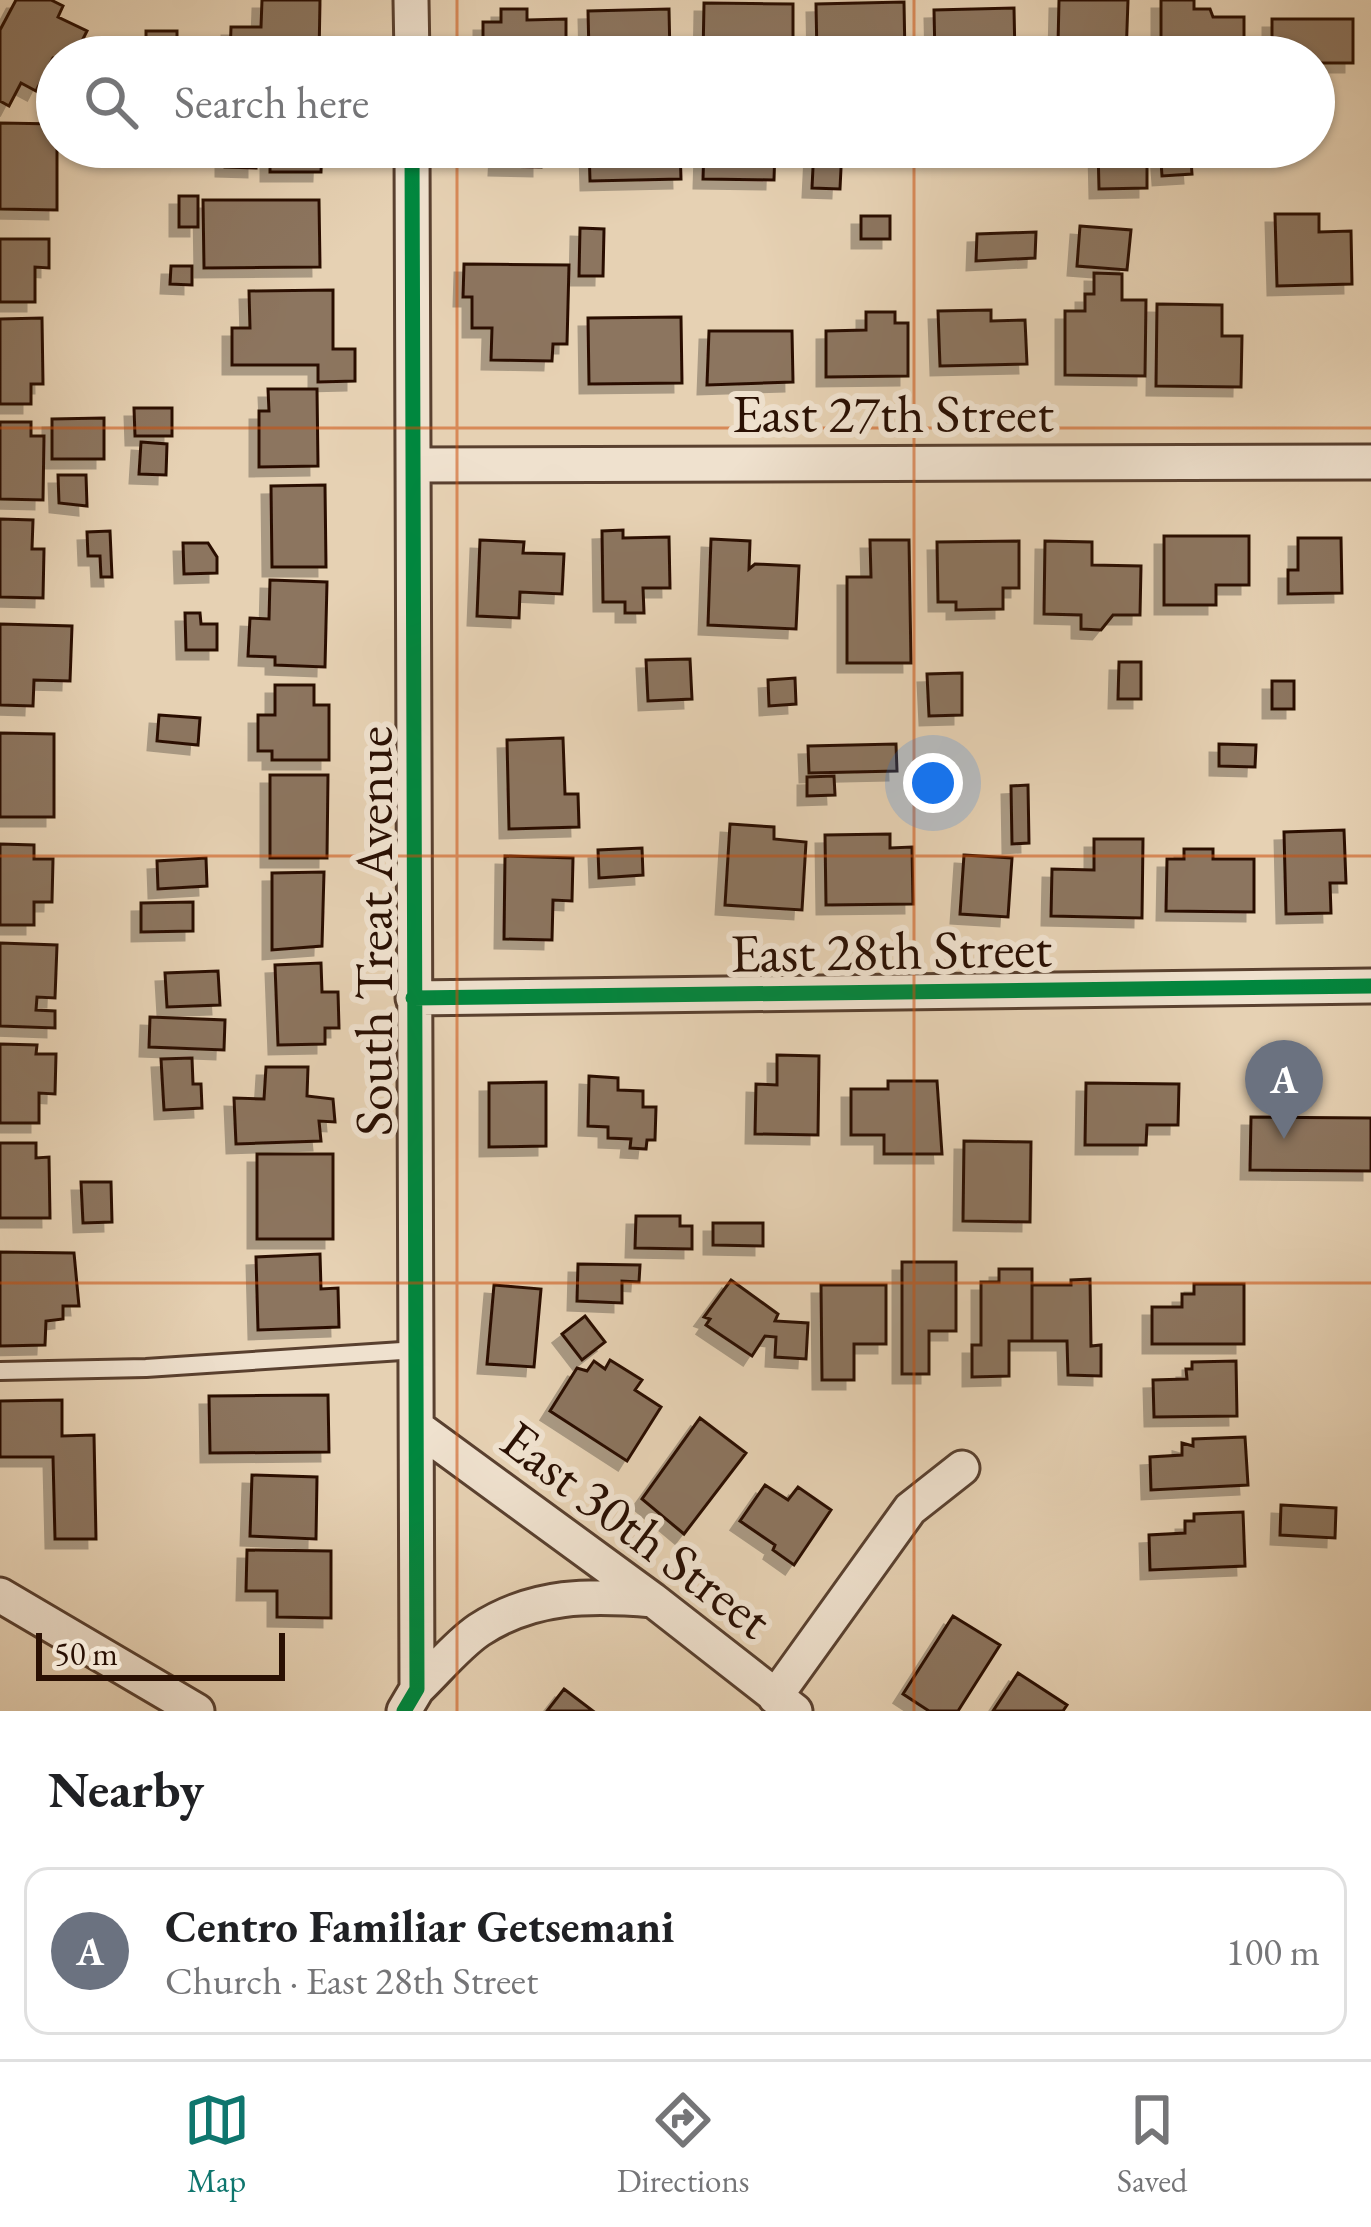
<!DOCTYPE html>
<meta charset="utf-8">
<style>
body{margin:0;font-family:"EB Garamond",serif;background:#f2f2f2;color:#202124}
.scale{position:absolute;left:36px;bottom:30px;width:249px;box-sizing:border-box;padding-left:12px;border:6px solid #2a1003;border-top:0;font-size:33px;line-height:42px;white-space:nowrap;color:#2a1003;-webkit-text-stroke:9px #efe1ce;paint-order:stroke}
.you{position:absolute;left:933px;top:783px;width:42px;height:42px;margin:-30px;border:9px solid #fff;border-radius:50%;background:#1a73e8;box-shadow:0 0 0 18px #1a73e833}
.badge{display:grid;place-items:center;width:78px;height:78px;border-radius:50%;background:#0f766e;color:#fff;font-size:39px;font-weight:700}
.pin{position:absolute;translate:-50% -99px;filter:drop-shadow(0 3px 6px #0008)}
.pin::after{content:'';position:absolute;top:63px;width:42px;height:36px;background:inherit;clip-path:polygon(0 0,100% 0,50% 100%)}
.list{margin:0;padding:0;list-style:none}
h2{display:flex;justify-content:space-between;align-items:center;height:156px;margin:0;padding:0 48px;font-size:51px}
h2 small{font-size:39px;font-weight:400;color:#757577}
.list li{display:grid;grid-template-columns:78px 1fr auto;gap:36px;align-items:center;box-sizing:border-box;height:168px;margin:0 24px 24px;padding:0 24px;border:3px solid #e0e0e0;border-radius:24px}
.list b{display:block;font-size:45px;white-space:nowrap}
.list p{margin:0;font-size:39px;white-space:nowrap;color:#757577}
.list em{font-size:39px;font-style:normal;color:#757577}
.icon{flex:none;width:66px;height:66px;fill:none;stroke:currentColor;stroke-width:2;stroke-linecap:round;stroke-linejoin:round}
.map{position:relative;flex:none;width:1371px;height:1711px;overflow:hidden}
.search{position:absolute;background:#fff;box-shadow:0 3px 9px #0004;left:36px;right:36px;top:36px;height:132px;display:flex;align-items:center;gap:30px;box-sizing:border-box;padding:0 42px;border-radius:66px;color:#757577;font-size:45px}
.sheet{height:348px;background:#fff}
nav{display:flex;justify-content:space-around;align-items:center;box-sizing:border-box;height:168px;border-top:3px solid #e0e0e0;background:#fff;font-size:33px;color:#757577}
nav a{display:grid;justify-items:center;gap:6px}
nav .on{color:#0f766e}
.map>svg:first-child{display:block}
</style>
<div class="map">
<svg width="1371" height="1711" viewBox="0 0 1371 1711">
<defs>
<filter id="shadow"><feDropShadow dx="-9" dy="9" stdDeviation="0" flood-color="#0004"/></filter>
</defs>
<rect width="100%" height="100%" fill="#e6d1b3"/>
<filter id="stains"><feTurbulence type="fractalNoise" baseFrequency=".00167" numOctaves="4"/><feColorMatrix values="0 0 0 0 .2 0 0 0 0 .09 0 0 0 0 .02 0 0 0 .5 -.17"/></filter>
<radialGradient id="worn" r=".72"><stop offset=".6" stop-color="#630" stop-opacity="0"/><stop offset="1" stop-color="#630" stop-opacity=".3"/></radialGradient>
<!-- building -->
<path fill="#8c745f" stroke="#2a1003" stroke-width="3" filter="url(#shadow)" d="M16,0H51L63,6L58,17L87,31L74,57L53,58L36,91L21,83L9,106L0,101V30Z
M262,0H320L319,57H230L231,27H261Z
M1059,0H1128L1126,57H1105V47L1058,45Z
M1161,0H1194V9H1210L1213,17H1244V57H1161Z
M904,2L905,57H817L816,4Z
M704,3L793,4V57H703Z
M1014,8L1015,57H935L934,10Z
M501,9H527V20L566,19V57H503V52H483V22H501Z
M669,9L670,57L589,53L588,11Z
M1272,19H1353V63H1314V57H1272Z
M146,31H177V57H146Z
M0,123L57,124V210L0,209Z
M225,147L256,148V168L225,167Z
M270,147H322L321,172H270Z
M499,147H541V167L498,166Z
M589,147H680L681,179L590,181Z
M704,147H775L774,180L703,179Z
M814,147H842L840,189L812,188Z
M1098,147H1147V188L1099,189Z
M1160,147H1190L1192,174L1162,176Z
M179,196H198V227H179Z
M203,200H319L320,267L204,268Z
M1275,214H1319V232L1351,231L1352,284L1277,286Z
M861,216H890V239H861Z
M1080,226L1131,230L1127,270L1077,266Z
M580,228L604,229L603,276H579Z
M1036,232L1035,258L976,261L977,234Z
M0,239H49V268L35,267V302H0Z
M464,264L569,265L567,344H553L552,361L491,360L492,328H472V297H463Z
M171,266H192V285L170,284Z
M1094,273L1122,274V300H1146L1145,376L1065,375V311H1085V294H1094Z
M333,290V349H355V381L318,382V365H232V328H250L249,291Z
M1157,304L1222,305V336H1242L1241,387L1156,386Z
M991,310V321L1025,320L1027,364L940,366L938,311Z
M866,312H895V323H908V376L826,377V331L866,330Z
M681,317L682,383L589,384L588,318Z
M42,318L43,384H31V404H0V319Z
M709,331H792L793,382L707,385Z
M268,389H317L318,466L259,467V411H269Z
M134,408H172V436H135Z
M104,418V459H52V419Z
M0,422H31V436H44L43,500L0,499Z
M141,442L167,444L166,475L139,474Z
M58,475H86L87,506L59,503Z
M325,485L326,567H272L271,486Z
M0,519L33,520L32,549H44L43,598L0,597Z
M623,530V538L669,537L670,588H643L644,613H625V602H603L602,531Z
M110,531L112,577H101L100,556H88L87,532Z
M1164,536H1249V585H1216V605H1164Z
M1298,538H1341L1342,593L1288,594V570H1298Z
M711,539L750,541L749,569L755,564L799,566L796,629L708,625Z
M480,540L524,542L523,553L564,554L562,594L520,592L519,618L477,616Z
M870,540H909L911,663H847V577H871Z
M1019,541V588H1003V609L956,610V602H938L937,542Z
M1045,541L1092,542V565L1141,566L1140,615H1113L1101,630L1081,629V615L1044,614Z
M183,543H208L217,557V573L184,574Z
M270,580L327,582L325,667L275,665V657L248,656L250,618L269,619Z
M185,613H200L201,624H217V650H186Z
M0,624L72,626L70,681L34,680L33,706L0,705Z
M690,659L692,699L648,701L646,660Z
M1119,662H1141V699H1118Z
M962,673V715L929,716L927,674Z
M795,678L796,704L769,706L768,680Z
M1272,681H1294V709H1272Z
M275,685H314V705H329V760H272V751H258V715H275Z
M159,715L200,718L198,745L157,741Z
M0,733L54,734V817H0Z
M563,738L565,794H578L579,827L509,829L507,740Z
M896,744L897,771L809,773L808,746Z
M1219,744L1256,745L1255,767L1219,766Z
M270,775H328L327,858H270Z
M834,776L835,795L807,796V777Z
M1028,785L1029,843L1012,844L1011,786Z
M730,824L774,827V839L806,842L802,910L725,905Z
M1344,830L1346,883H1330L1331,913L1286,914L1284,832Z
M890,834V848L912,847L913,904L826,905L825,835Z
M1094,839H1143L1142,918L1051,916L1052,869L1094,870Z
M0,844L34,845V859H53L52,902H34V925H0Z
M642,848L643,875L599,878L598,850Z
M1184,849H1213V859H1254V912L1166,911L1167,859H1184Z
M964,855L1012,858L1008,917L960,914Z
M505,856L573,858L572,901L553,900L552,940L504,939Z
M206,858L207,886L158,889L157,861Z
M324,872L322,946L272,950V873Z
M193,902V931L141,932V903Z
M0,943L57,945L55,998L37,997L36,1010L55,1011V1028L0,1026Z
M321,963L322,992H338L339,1028H325V1044L278,1045L275,965Z
M218,971L220,1005L167,1007L165,973Z
M150,1017L225,1020L224,1050L149,1047Z
M0,1044L37,1045L36,1054H56L55,1094L39,1093V1123H0Z
M777,1055L819,1056L818,1135L755,1134L756,1084L777,1085Z
M192,1058L193,1084H201L202,1108L164,1110L161,1059Z
M266,1067H308L307,1096L333,1099L335,1122L319,1121L321,1141L236,1144L234,1098L264,1099Z
M589,1076L618,1078V1090L643,1091V1107H656L655,1140H647L646,1149L630,1148L631,1139L608,1138V1127L588,1126Z
M888,1081H937L942,1154H884V1135H851V1089H888Z
M546,1082V1146L489,1147V1083Z
M1086,1083L1179,1084L1178,1125H1147L1146,1145H1085Z
M1251,1117L1371,1118V1171L1250,1170Z
M964,1141L1031,1142L1030,1222L963,1221Z
M0,1143H36V1158L49,1157L50,1218H0Z
M257,1154H333V1239H257Z
M81,1182H111L112,1222L83,1223Z
M636,1216H680V1226H692V1249L635,1248Z
M713,1223H763V1246L713,1245Z
M0,1252L74,1253L79,1306H63V1319L46,1321L45,1345L0,1346Z
M320,1254L321,1289L338,1288L339,1327L258,1330L256,1257Z
M902,1262H956V1331H929V1374H902Z
M578,1264L640,1265L639,1282L622,1281V1303L577,1301Z
M999,1269H1032V1341H1009V1376L972,1377V1345H981V1282H999Z
M1090,1279L1091,1346L1101,1345V1376L1068,1375L1067,1341H1032V1285H1071V1280Z
M731,1280L778,1314L775,1321L808,1323L806,1359L775,1357L776,1337L765,1336L752,1356L706,1325L710,1319L704,1317Z
M1194,1284H1244V1344H1152V1307H1182V1294H1194Z
M494,1285L541,1289L534,1367L487,1364Z
M821,1285H886V1344H854V1380H822Z
M585,1316L605,1342L582,1360L562,1334Z
M610,1360L642,1380L635,1390L661,1407L627,1461L550,1411L577,1368L587,1371L594,1361L605,1369Z
M1236,1361L1237,1416L1154,1417L1153,1380L1187,1379L1186,1369H1192V1362Z
M328,1395L329,1452L210,1453L209,1396Z
M62,1400V1436L94,1435L96,1539H55L53,1457H0V1401Z
M700,1418L746,1453L684,1534L642,1499Z
M1245,1437L1248,1485L1151,1490L1150,1457L1182,1455V1443L1193,1446V1439Z
M252,1475L317,1477L316,1539L250,1536Z
M765,1485L788,1500L798,1487L831,1510L794,1565L773,1550L775,1545L740,1521Z
M1281,1505L1336,1508L1335,1538L1280,1535Z
M1243,1512L1245,1566L1150,1570L1149,1535L1185,1533V1521H1194V1514Z
M247,1550L331,1551V1618L277,1617V1591H246Z
M953,1616L1000,1645L958,1711H929L903,1694Z
M1018,1673L1067,1705L1063,1711H993Z
M564,1689L593,1711H547Z"/>
<g fill="none" stroke-linecap="round" stroke-linejoin="round">
<defs>
<path id="service" d="M0,1371L146,1368L417,1350"/>
<path id="minor" d="M411,0L412,57
M414,465L1371,462
M413,998L1371,986
M418,1428L653,1600L795,1711
M0,1595L197,1711
M417,1689C437,1670 457,1645 479,1630C534,1594 591,1595 653,1600
M775,1697L910,1509L962,1468
M404,1711L417,1689L412,147"/>
</defs>
<!-- service casing -->
<use href="#service" stroke="#59402f" stroke-width="22"/>
<!-- minor casing -->
<use href="#minor" stroke="#59402f" stroke-width="39"/>
<!-- service -->
<use href="#service" stroke="#efe1ce" stroke-width="16"/>
<!-- minor -->
<use href="#minor" stroke="#efe1ce" stroke-width="33"/>
<defs>
<path id="cycleway" d="M413,998L1371,986
M404,1711L417,1689L412,147"/>
</defs>
<!-- cycleway casing -->
<use href="#cycleway" stroke="#efe1ce" stroke-width="22"/>
<!-- cycleway -->
<use href="#cycleway" stroke="#00873e" stroke-width="15"/>
</g>
<!-- grid -->
<path fill="none" stroke="#cc4e0b" stroke-width="3" stroke-opacity="0.55" d="M457,0V57M914,0V57M457,147V1711M914,147V1711M0,428H1371M0,856H1371M0,1283H1371"/>
<g text-anchor="middle" dominant-baseline="central" stroke-width="12" stroke-linejoin="round" paint-order="stroke">
<!-- street labels -->
<g font-size="54" fill="#2a1003" stroke="#efe1ce">
<text x="893" y="413">East 27th Street</text>
<text transform="translate(373 931) rotate(-90)">South Treat Avenue</text>
<text transform="translate(891 950) rotate(-1)">East 28th Street</text>
<text transform="translate(637 1529) rotate(37)">East 30th Street</text>
</g>
</g>
<rect width="100%" height="100%" filter="url(#stains)"/>
<rect width="100%" height="100%" fill="url(#worn)"/>
</svg>
<div class="scale">50 m</div>
<div class="you"></div>
<div class="pin badge" style="left:1284px;top:1139px;background:#6b7280">A</div>
<div class="search"><svg class="icon" aria-label="search" viewBox="0 0 24 24"><circle cx="10" cy="10" r="6"/><path d="M15 15l6 6"/></svg>Search here</div>
</div>
<section class="sheet">
<h2>Nearby<small></small></h2>
<ul class="list">
<li><span class="badge" style="background:#6b7280">A</span><div><b>Centro Familiar Getsemani</b><p>Church · East 28th Street</p></div><em>100 m</em></li>
</ul>
</section>
<nav>
<a class="on"><svg class="icon" aria-label="map" viewBox="0 0 24 24"><path d="M3 6l6-2 6 2 6-2v14l-6 2-6-2-6 2zM9 4v14M15 6v14"/></svg>Map</a>
<a><svg class="icon" aria-label="directions" viewBox="0 0 24 24"><path d="M12 3l9 9-9 9-9-9zM9 14v-3h6M13 9l2 2-2 2"/></svg>Directions</a>
<a><svg class="icon" aria-label="saved" viewBox="0 0 24 24"><path d="M7 4h10v16l-5-4-5 4z"/></svg>Saved</a>
</nav>
